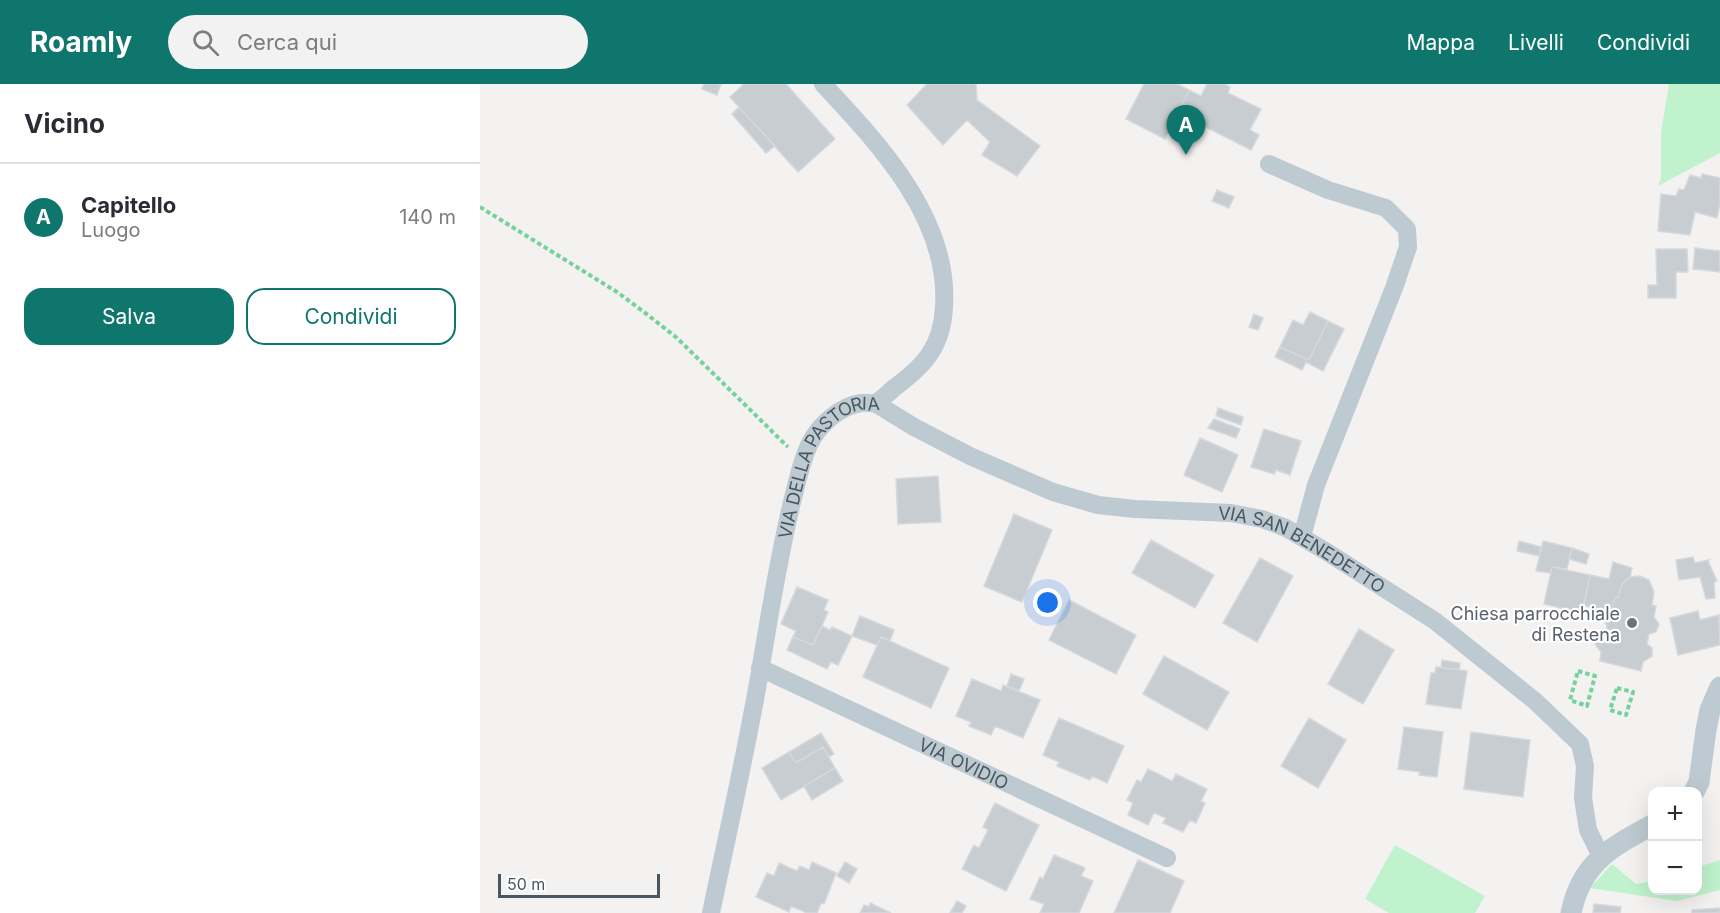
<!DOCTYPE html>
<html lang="it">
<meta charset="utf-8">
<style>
body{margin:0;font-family:Inter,sans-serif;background:#f2f2f3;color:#2b2b33}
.controls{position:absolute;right:18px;bottom:18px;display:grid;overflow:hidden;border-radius:12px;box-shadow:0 6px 24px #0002}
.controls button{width:54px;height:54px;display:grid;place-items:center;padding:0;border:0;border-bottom:2px solid #e1e1e2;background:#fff;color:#2b2b33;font:30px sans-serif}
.scale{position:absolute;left:18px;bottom:15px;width:162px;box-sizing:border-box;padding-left:6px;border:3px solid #485760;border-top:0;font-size:16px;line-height:21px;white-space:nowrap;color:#485760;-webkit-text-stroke:4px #fff;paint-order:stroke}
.you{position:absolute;left:568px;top:519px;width:21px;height:21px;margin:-15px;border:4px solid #fff;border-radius:50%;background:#1a73e8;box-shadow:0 0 0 9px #1a73e833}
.badge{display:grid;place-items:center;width:39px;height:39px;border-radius:50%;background:#0f766e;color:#fff;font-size:20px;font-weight:700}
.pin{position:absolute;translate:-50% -50px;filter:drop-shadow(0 2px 3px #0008)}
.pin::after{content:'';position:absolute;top:32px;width:21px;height:18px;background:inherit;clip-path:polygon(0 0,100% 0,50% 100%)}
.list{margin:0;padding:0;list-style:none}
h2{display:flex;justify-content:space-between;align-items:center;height:78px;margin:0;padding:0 24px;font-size:26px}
h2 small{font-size:20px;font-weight:400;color:#7c7c81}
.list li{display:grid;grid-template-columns:39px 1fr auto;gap:18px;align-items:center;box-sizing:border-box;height:108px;padding:0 24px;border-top:2px solid #e1e1e2}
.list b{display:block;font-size:22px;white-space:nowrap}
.list p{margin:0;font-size:20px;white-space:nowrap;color:#7c7c81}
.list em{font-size:20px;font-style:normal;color:#7c7c81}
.actions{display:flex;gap:12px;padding:18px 24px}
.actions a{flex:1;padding:14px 0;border:2px solid #0f766e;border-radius:18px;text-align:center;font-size:21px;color:#0f766e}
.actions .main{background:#0f766e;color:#fff}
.icon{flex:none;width:33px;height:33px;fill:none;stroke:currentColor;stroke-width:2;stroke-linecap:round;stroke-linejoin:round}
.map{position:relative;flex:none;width:1240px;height:829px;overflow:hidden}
header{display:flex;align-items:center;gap:36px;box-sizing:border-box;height:84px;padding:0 30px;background:#0f766e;color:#fff}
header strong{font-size:28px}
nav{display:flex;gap:33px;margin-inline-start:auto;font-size:21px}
.search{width:420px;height:54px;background:#f2f2f3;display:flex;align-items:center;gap:15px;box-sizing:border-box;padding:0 21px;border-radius:33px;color:#7c7c81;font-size:22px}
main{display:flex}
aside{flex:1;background:#fff}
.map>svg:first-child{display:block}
</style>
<header>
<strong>Roamly</strong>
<div class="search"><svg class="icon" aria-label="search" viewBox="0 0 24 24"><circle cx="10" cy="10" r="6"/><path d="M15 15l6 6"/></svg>Cerca qui</div>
<nav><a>Mappa</a><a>Livelli</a><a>Condividi</a></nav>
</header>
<main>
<aside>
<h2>Vicino<small></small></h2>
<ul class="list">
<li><span class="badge">A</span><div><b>Capitello</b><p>Luogo</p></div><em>140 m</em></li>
</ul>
<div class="actions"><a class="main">Salva</a><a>Condividi</a></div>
</aside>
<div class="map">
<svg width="1240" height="829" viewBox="0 0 1240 829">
<rect width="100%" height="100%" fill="#f4f1f1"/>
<!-- green -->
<path fill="#bff2cd" d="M1189,0H1240V69L1178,102L1181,94V49Z
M915,761L1005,812L995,829H909L885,815Z
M1240,776V806L1197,817L1110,804L1132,780L1156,800L1172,797V806H1218V783Z"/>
<!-- building -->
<path fill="#c8cdd1" stroke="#d5d8dd" stroke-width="1.5" d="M224,0H241L237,11L222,5Z
M264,0H306L355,55L318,88L250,13Z
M447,0H496L497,16L560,62L537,92L502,71L510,58L487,36L463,61L427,21Z
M664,0H697L709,6L685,55L646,35Z
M727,0H744L750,3L748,9L781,25L770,46L779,51L771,66L698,29L709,6L721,12Z
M259,23L295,62L286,69L252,30Z
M1222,90L1240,94V119L1237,134L1215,128L1210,151L1178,147L1181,110L1196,112L1199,105L1204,106L1210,91L1221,94Z
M737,106L754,113L749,124L732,117Z
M1215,164L1240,167V188L1213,185Z
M1176,165H1207L1208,188H1196V214H1168V201H1177Z
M830,228L848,237L829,276L800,263L813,236L823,241Z
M774,230L783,234L778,246L769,243Z
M848,237L864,245L843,287L826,278L822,286L795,273L800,263L829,276Z
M738,324L763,333L761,341L736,332Z
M734,335L760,345L756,354L728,344Z
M784,345L821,357L810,391L796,386L794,390L771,383Z
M720,354L758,371L742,408L704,391Z
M458,392L461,438L418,440L416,395Z
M534,430L572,446L542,518L504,502Z
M671,456L734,491L715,524L652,489Z
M1039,457L1061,463L1059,472L1037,467Z
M1063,457L1092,464L1087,485L1072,483L1070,489L1056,487Z
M1092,464L1109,470L1106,480L1089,475Z
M1213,473L1215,479L1229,476L1228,477L1237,497L1234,498L1235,514L1226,515L1220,493L1199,496L1196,476Z
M780,474L813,492L777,558L743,539Z
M1133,478L1152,484L1150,493L1142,500L1138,514L1135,513L1132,524L1124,526L1104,522L1110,491L1129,495Z
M1072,483L1110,491L1102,529L1064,520Z
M1160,492L1169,496L1174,508L1172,521L1176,522L1174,533L1179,540L1176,548L1169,550L1167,560L1172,564V572L1163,578L1161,587L1120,577L1121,568L1115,560L1118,551L1126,549L1127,541L1121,534L1124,526L1132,524L1135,513L1138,514L1142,500L1146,496L1150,493Z
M317,503L348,516L344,526L348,528L333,561L313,553L316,547L301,540Z
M589,516L656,551L636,590L569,556Z
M1218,527L1220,536L1239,531L1240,561L1198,571L1190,534Z
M380,532L414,546L410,557L401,553L397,561L372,552Z
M342,542L350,546L352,543L372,552L358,581L351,578L347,585L307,566L313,553L333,561Z
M879,545L914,566L883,620L848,600Z
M401,553L469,584L451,624L383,593Z
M684,572L749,608L727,646L663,610Z
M962,576L980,579L979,586L961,584Z
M956,583L987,587L981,625L946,620L951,589H955Z
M531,590L544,595L539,607L527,602Z
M492,595L521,607L523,601L560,616L543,654L515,642L511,651L489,642L491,638L476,632Z
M579,634L644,662L627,699L612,692L610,696L577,682L579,678L563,671Z
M829,634L866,656L838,704L801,682Z
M924,643L963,648L957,693L939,691L940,688L918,685Z
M991,648L1050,656L1043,713L984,705Z
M341,649L354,670L349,673L343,663L316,679L309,668Z
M343,663L355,684L301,716L282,684L309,668L316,679Z
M355,684L363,697L332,716L324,702Z
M668,685L692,697L696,690L727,705L721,717L725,719L716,739L710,736L703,748L683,739L686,734L674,729L668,741L648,731L653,719L647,716L657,696L661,698Z
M515,719L559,741L526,807L482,785L494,761L499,764L508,746L503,743Z
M574,771L605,784L601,792L613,797L599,829H560L564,820L550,815L560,793L563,795Z
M658,776L704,797L690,829H634Z
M332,778L356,789L344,820L341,819L337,829H327L311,822L309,828L276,813L287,789L294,792L299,779L317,787L320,782L329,786Z
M365,778L377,785L369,799L357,792Z
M477,817L486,822L482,829H470Z
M390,819L411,829H380L384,821L389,823Z
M1114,820L1141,823L1140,829H1113Z
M1240,824V829H1212V826Z"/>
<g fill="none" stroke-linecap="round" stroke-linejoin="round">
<!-- path -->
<path stroke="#75d29b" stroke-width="4" stroke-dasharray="4.5 3" stroke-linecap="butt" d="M0,123L137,208L164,228L197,254L308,363
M1098,587L1115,592L1107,622L1090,616Z
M1137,604L1153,608L1146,631L1130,626Z"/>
<!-- minor -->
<g stroke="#becad1" stroke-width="18">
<path d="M789,80L848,106L906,124L927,145L928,163L914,204L836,401L822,453"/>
<path id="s1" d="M395,319L434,343L490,372L573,408L618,421L655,425L751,429L782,435L806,444L847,468L955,537L1055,617L1100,660L1105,682L1103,714L1108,746L1121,772"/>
<path id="s2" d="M280,584L687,774"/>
<path id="s3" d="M231,829C248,747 267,665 281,582C290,527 299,472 312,418C317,399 321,377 330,359C339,341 360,322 381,319C385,318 391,320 395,319C401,317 408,309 414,304C444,282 462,263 464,223C470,135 399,60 343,0"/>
</g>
<!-- tertiary -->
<path stroke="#becad1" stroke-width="21" d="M1214,708L1219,698L1226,646L1230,626L1240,603
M1091,829C1101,779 1131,763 1172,741"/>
</g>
<!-- markers -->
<circle fill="#6b7280" stroke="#fff" stroke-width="2" cx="1152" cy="539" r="6"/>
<g text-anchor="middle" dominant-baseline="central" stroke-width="4.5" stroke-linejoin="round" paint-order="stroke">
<!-- street labels -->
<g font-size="18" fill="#485760" stroke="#fff">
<text stroke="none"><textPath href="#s3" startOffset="474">VIA DELLA PASTORIA</textPath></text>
<text stroke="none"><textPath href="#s1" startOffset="459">VIA SAN BENEDETTO</textPath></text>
<text stroke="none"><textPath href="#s2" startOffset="225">VIA OVIDIO</textPath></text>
</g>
<!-- worship labels -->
<g font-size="18" fill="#5b616d" stroke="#fff" text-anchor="end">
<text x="1140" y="529">Chiesa parrocchiale<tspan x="1140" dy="21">di Restena</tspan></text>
</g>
</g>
</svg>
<div class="controls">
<button>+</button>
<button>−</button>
</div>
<div class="scale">50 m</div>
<div class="you"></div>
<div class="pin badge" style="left:706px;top:71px">A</div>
</div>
</main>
